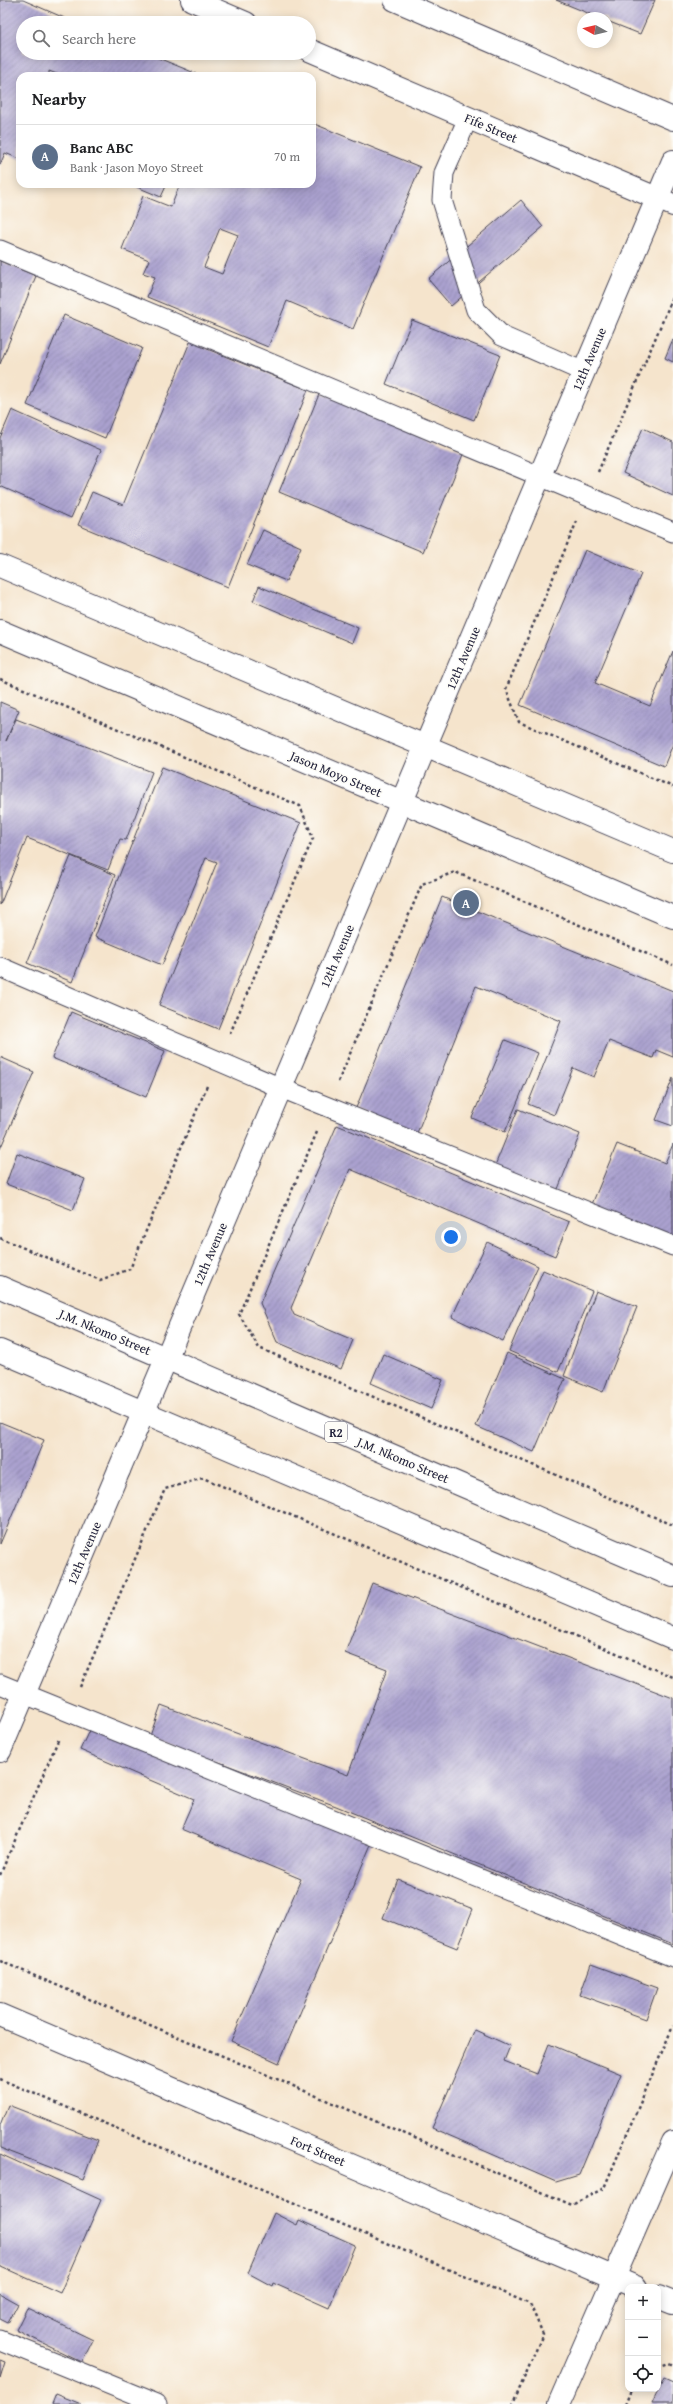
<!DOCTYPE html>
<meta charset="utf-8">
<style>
body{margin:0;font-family:"Gentium Book Plus",serif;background:#f6f6f6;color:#202124}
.controls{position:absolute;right:12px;bottom:12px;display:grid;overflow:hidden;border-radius:8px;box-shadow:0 2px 10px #0003}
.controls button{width:36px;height:36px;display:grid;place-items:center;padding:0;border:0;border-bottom:1px solid #e0e0e0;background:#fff;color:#202124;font:20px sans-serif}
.compass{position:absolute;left:577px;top:12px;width:36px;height:36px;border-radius:50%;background:#fff;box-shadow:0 2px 10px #0003;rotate:278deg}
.you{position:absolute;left:451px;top:1237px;width:14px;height:14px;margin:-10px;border:3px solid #fff;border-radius:50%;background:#1a73e8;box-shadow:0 0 0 6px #1a73e833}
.badge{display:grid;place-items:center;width:26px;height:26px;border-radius:50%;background:#db2777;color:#fff;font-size:13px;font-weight:700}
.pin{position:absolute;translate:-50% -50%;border:2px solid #fff;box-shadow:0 1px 4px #0006}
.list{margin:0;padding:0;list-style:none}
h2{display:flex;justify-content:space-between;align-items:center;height:52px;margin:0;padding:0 16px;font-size:17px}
h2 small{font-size:13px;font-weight:400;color:#757577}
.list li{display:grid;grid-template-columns:26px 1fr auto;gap:12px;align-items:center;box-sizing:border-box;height:64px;padding:0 16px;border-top:1px solid #e0e0e0}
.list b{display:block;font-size:15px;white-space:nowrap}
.list p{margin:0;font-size:13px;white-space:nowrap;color:#757577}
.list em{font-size:13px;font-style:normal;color:#757577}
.icon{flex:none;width:22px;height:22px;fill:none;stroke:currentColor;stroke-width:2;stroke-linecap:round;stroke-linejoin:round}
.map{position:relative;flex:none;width:673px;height:2404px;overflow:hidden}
.search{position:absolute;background:#fff;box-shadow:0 2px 10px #0003;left:16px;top:16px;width:300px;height:44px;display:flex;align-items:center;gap:10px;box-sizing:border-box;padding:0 14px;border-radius:22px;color:#757577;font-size:15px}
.panel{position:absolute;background:#fff;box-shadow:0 2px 10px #0003;left:16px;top:72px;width:300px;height:116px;border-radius:12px}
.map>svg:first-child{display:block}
</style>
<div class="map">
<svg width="673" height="2404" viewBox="0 0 673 2404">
<defs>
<pattern id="building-hatch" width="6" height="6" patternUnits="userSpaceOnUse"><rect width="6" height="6" fill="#aaa1cf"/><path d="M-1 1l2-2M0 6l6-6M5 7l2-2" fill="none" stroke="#8a83a9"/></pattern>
</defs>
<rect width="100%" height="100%" fill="#fdfcf7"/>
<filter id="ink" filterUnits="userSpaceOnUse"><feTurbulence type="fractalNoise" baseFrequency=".025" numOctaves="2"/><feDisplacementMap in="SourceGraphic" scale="8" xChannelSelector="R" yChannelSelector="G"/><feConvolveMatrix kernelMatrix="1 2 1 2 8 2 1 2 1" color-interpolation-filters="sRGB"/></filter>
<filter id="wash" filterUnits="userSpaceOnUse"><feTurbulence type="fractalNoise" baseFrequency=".012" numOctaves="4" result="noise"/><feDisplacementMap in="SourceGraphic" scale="16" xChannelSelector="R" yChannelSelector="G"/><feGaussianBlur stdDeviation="0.9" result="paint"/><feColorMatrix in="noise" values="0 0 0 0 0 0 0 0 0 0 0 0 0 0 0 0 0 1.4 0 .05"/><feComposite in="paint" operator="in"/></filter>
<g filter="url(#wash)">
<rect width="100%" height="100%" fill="#f5e4cc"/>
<g id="blocks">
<!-- building -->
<path fill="url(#building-hatch)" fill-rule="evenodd" d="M0,0H23L76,23H23V53H146L202,76H62L49,71V76H20V159L5,153L0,165Z
M556,0H655L640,34L607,21V18H600Z
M312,123L420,167L353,329L287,301L268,347L147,297L155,277L143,273L149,260L122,249L143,196L171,207L180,184H312ZM220,228L238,235L222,274L204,267Z
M130,184H167L161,197Z
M521,200L543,227L451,306L428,279Z
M0,261L36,276L0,364Z
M64,315L142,348L105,438L27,405Z
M412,320L500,355L474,420L386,384Z
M673,339V362L665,358Z
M190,342L308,390L228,587L78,525L92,492L123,505Z
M320,392L464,452L423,552L279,492Z
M12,410L101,450L71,518L0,486V438Z
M643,428L673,442V496L623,473Z
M263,530L301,547L286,581L247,565Z
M585,550L641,574L595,683L650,706L673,651V744L664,766L520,705Z
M259,586L358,628L352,643L253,601Z
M0,702L19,710L6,741L16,719L152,772L126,840L120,839L108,870L27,838L0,905Z
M162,767L301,823L218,1029L159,1005L217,862L206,858L162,965L95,937Z
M71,856L115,875L72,982L27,963Z
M442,897L673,991V1057L656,1050L653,1058L609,1041L594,1077L573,1068L554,1115L528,1104L561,1021L476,986L417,1133L356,1108Z
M71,1012L165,1051L146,1097L52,1058Z
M505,1040L538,1053L505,1132L472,1118Z
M0,1057L34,1072L0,1149Z
M673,1078V1126L656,1120Z
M518,1109L580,1134L556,1194L494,1168Z
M337,1125L569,1222L555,1256L350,1169L291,1308L294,1315L353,1340L341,1369L277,1342L260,1303Z
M617,1144L665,1163L673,1144V1243L590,1209Z
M17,1153L85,1179L73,1210L6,1184Z
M487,1242L538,1266L503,1341L452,1317Z
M543,1270L592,1291L558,1372L509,1351Z
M596,1291L637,1307L603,1392L564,1376Z
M507,1353L565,1379L534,1452L476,1426Z
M383,1354L443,1380L431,1409L371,1383Z
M0,1422L44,1440L0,1544Z
M372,1583L673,1698V1944L336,1806L150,1736L161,1705L348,1775L387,1669L345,1653Z
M92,1724L372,1842L279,2063L231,2041L301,1879L181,1829L194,1799L80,1750Z
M398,1879L473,1909L457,1948L383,1918Z
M591,1964L657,1988L646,2019L580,1995Z
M475,2030L510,2046L504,2061L537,2074L549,2044L621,2074L579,2175L556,2182L432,2128Z
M8,2105L98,2140L83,2180L0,2148V2125Z
M0,2154L101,2200L60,2293L0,2266Z
M274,2213L297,2225L299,2220L355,2245L329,2308L273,2283L272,2286L248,2273Z
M0,2294L18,2304L8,2323L0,2319Z
M27,2308L93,2340L82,2362L16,2330Z
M0,2360L5,2362L0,2378Z
M664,2378L673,2382V2404H652Z
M56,2394L81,2404H52Z"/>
</g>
</g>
<g filter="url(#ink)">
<use href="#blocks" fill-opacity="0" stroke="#423f51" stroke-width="1"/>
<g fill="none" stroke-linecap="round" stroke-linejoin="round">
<defs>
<path id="service" d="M468,118L444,173L442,200L476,310L502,336L584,372
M0,250L673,532
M0,967L281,1088L673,1246
M0,1684L673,1957
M0,2340L157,2404"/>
<path id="minor" d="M0,566L673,851
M0,631L673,917
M0,2015L636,2287
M658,2297L673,2303"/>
<path id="tertiary" d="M192,0L246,23
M395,0L673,119
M309,50L673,205
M0,1751L119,1470"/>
<path id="secondary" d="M119,1470L673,161
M559,2404L673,2142"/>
<path id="trunk" d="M0,1287L673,1576
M0,1351L673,1638"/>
</defs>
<!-- service casing -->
<use href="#service" stroke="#423f51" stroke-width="21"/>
<!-- minor casing -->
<use href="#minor" stroke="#423f51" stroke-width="24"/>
<!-- tertiary casing -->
<use href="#tertiary" stroke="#423f51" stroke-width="24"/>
<!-- secondary casing -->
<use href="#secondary" stroke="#423f51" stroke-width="24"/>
<!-- trunk casing -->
<use href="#trunk" stroke="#423f51" stroke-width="24"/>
<!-- path -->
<path stroke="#423f51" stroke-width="2.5" stroke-dasharray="3 3" stroke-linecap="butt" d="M598,472L673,297
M577,521L506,689L519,722L673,787
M0,679L300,806L313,838L229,1036
M338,1082L422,884L455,872L673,965
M317,1132L239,1314L259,1348L673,1525
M0,1238L100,1280L130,1269L207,1086
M80,1687L165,1489L203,1478L673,1677
M0,1875L59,1738
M0,1961L572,2205L604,2188L673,2026
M0,2079L530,2304L543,2334L513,2404
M658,2367L669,2363L673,2365
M626,2404L632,2389"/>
<!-- service -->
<use href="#service" stroke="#fff" stroke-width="19"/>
<!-- minor -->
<use href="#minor" stroke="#fff" stroke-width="22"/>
<!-- tertiary -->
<use href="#tertiary" stroke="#fff" stroke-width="22"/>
<!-- secondary -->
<use href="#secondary" stroke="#fff" stroke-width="22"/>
<!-- trunk -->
<use href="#trunk" stroke="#fff" stroke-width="22"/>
</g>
</g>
<g text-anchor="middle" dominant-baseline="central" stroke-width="3" stroke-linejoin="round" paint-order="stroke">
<!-- shield labels -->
<rect fill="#fdfcf7" stroke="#646373" stroke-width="1" x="325" y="1422" width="22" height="20" rx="3"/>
<g font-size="12" font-weight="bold" fill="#22223b">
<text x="336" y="1432">R2</text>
</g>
<!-- street labels -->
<g font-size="13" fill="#22223b" stroke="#fdfcf7">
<text transform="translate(491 128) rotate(23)">Fife Street</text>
<text transform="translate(589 359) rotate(-67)">12th Avenue</text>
<text transform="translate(463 658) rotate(-67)">12th Avenue</text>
<text transform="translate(336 774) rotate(23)">Jason Moyo Street</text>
<text transform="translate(337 956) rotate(-67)">12th Avenue</text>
<text transform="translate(210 1254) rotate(-67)">12th Avenue</text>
<text transform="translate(105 1332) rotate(23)">J.M. Nkomo Street</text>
<text transform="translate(403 1460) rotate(23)">J.M. Nkomo Street</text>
<text transform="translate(84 1553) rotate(-67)">12th Avenue</text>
<text transform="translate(318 2151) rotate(23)">Fort Street</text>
</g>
</g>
</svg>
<div class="controls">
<button>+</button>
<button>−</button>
<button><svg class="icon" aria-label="locate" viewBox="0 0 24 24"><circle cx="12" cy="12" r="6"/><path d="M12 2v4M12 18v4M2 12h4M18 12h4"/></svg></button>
</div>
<svg class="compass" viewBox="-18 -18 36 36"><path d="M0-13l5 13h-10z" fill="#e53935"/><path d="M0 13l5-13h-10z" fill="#757577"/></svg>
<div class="you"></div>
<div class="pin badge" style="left:466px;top:903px;background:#5c6f8a">A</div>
<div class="search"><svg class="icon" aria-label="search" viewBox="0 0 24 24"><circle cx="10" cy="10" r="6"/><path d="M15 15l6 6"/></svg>Search here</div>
<section class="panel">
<h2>Nearby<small></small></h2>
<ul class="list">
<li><span class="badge" style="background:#5c6f8a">A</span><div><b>Banc ABC</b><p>Bank · Jason Moyo Street</p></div><em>70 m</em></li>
</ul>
</section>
</div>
